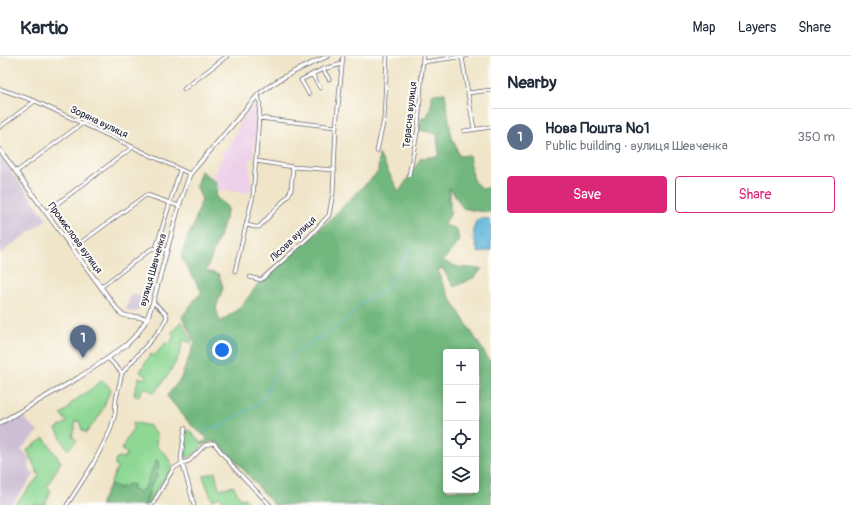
<!DOCTYPE html>
<meta charset="utf-8">
<style>
body{margin:0;font-family:Pangolin,sans-serif;background:#f2f2f3;color:#1f2937}
.controls{position:absolute;right:12px;bottom:12px;display:grid;overflow:hidden;border-radius:4px;box-shadow:0 2px 10px #0003}
.controls button{width:36px;height:36px;display:grid;place-items:center;padding:0;border:0;border-bottom:1px solid #e0e1e3;background:#fff;color:#1f2937;font:20px sans-serif}
.you{position:absolute;left:222px;top:294px;width:14px;height:14px;margin:-10px;border:3px solid #fff;border-radius:50%;background:#1a73e8;box-shadow:0 0 0 6px #1a73e833}
.badge{display:grid;place-items:center;width:26px;height:26px;border-radius:50%;background:#db2777;color:#fff;font-size:13px;font-weight:700}
.pin{position:absolute;translate:-50% -33px;filter:drop-shadow(0 1px 2px #0008)}
.pin::after{content:'';position:absolute;top:21px;width:14px;height:12px;background:inherit;clip-path:polygon(0 0,100% 0,50% 100%)}
.list{margin:0;padding:0;list-style:none}
h2{display:flex;justify-content:space-between;align-items:center;height:52px;margin:0;padding:0 16px;font-size:17px}
h2 small{font-size:13px;font-weight:400;color:#747a83}
.list li{display:grid;grid-template-columns:26px 1fr auto;gap:12px;align-items:center;box-sizing:border-box;height:56px;padding:0 16px;border-top:1px solid #e0e1e3}
.list b{display:block;font-size:15px;white-space:nowrap}
.list p{margin:0;font-size:13px;white-space:nowrap;color:#747a83}
.list em{font-size:13px;font-style:normal;color:#747a83}
.actions{display:flex;gap:8px;padding:12px 16px}
.actions a{flex:1;padding:9px 0;border:1px solid #db2777;border-radius:4px;text-align:center;font-size:14px;color:#db2777}
.actions .main{background:#db2777;color:#fff}
.icon{flex:none;width:22px;height:22px;fill:none;stroke:currentColor;stroke-width:2;stroke-linecap:round;stroke-linejoin:round}
.map{position:relative;flex:none;width:491px;height:449px;overflow:hidden}
header{display:flex;align-items:center;gap:24px;box-sizing:border-box;height:56px;padding:0 20px;background:#fff;border-bottom:1px solid #e0e1e3}
header strong{font-size:19px}
nav{display:flex;gap:22px;margin-inline-start:auto;font-size:14px}
main{display:flex}
aside{flex:1;background:#fff}
.map>svg:first-child{display:block}
</style>
<header>
<strong>Kartio</strong>
<nav><a>Map</a><a>Layers</a><a>Share</a></nav>
</header>
<main>
<div class="map">
<svg width="491" height="449" viewBox="0 0 491 449">
<rect width="100%" height="100%" fill="#fdfcf7"/>
<filter id="ink" filterUnits="userSpaceOnUse"><feTurbulence type="fractalNoise" baseFrequency=".025" numOctaves="2"/><feDisplacementMap in="SourceGraphic" scale="8" xChannelSelector="R" yChannelSelector="G"/><feConvolveMatrix kernelMatrix="1 2 1 2 8 2 1 2 1" color-interpolation-filters="sRGB"/></filter>
<filter id="wash" filterUnits="userSpaceOnUse"><feTurbulence type="fractalNoise" baseFrequency=".012" numOctaves="4" result="noise"/><feDisplacementMap in="SourceGraphic" scale="16" xChannelSelector="R" yChannelSelector="G"/><feGaussianBlur stdDeviation="0.9" result="paint"/><feColorMatrix in="noise" values="0 0 0 0 0 0 0 0 0 0 0 0 0 0 0 0 0 1.4 0 .05"/><feComposite in="paint" operator="in"/></filter>
<g filter="url(#wash)">
<rect width="100%" height="100%" fill="#f0e5c9"/>
<!-- built -->
<path fill="#edd0e9" d="M252,51L259,52L257,79L255,80L253,103L249,104L251,129L250,137L217,134L218,126L212,122L223,99L221,97L225,93L227,94L241,65Z"/>
<!-- industrial -->
<path fill="#ccbed4" d="M0,101L47,163L0,198Z
M131,238L143,241L139,254L134,256L126,254Z
M21,359L38,376L21,393L30,403L29,412L34,419L11,449H0V371Z"/>
<!-- green -->
<path fill="#8ed894" stroke="#587d68" d="M181,265L192,284L191,287L183,284C182,289 181,294 179,299C173,313 164,325 154,337L144,331L138,341L134,338L139,321L144,323L146,320L140,316L145,307L151,298L154,300L155,299L165,287L169,289L174,280L171,278Z
M103,324L111,333L100,359L86,377L82,374L79,365H75V373L72,379L77,385L68,394L56,373L67,366L61,358L70,351L69,349Z
M133,366L150,370L157,379L156,389L166,399L173,410L156,434L149,449H145C150,442 148,433 153,426C154,424 156,423 157,421L156,417L159,411L158,408L153,411L145,432L139,437L132,433L133,429L120,432L110,428L117,412L115,409V405L118,401L124,402L127,397L122,394L124,388L133,373Z
M186,374L190,375L203,389L197,396L188,402L184,396Z
M44,382L61,406L47,430L51,434L45,449H15L39,420L27,394Z
M215,416L219,433L233,430L241,443L245,442L248,449H225L221,441L212,444L203,420Z"/>
<!-- forest -->
<path fill="#72b87e" stroke="#4a6d5c" fill-rule="evenodd" d="M445,37L452,84L455,88L459,100L469,99L474,126L483,133L491,131V156L477,155L463,152L450,132V159L444,169L457,173L459,185L443,205L458,211L482,213L475,221L454,231L442,212L438,214L444,231L454,248L491,307V449H274L237,406L217,387L213,385L204,389L202,386L206,385L207,382L190,368L167,340L181,322L195,286L182,261L196,242L202,236L181,201L187,182L193,171L202,143L196,130L201,115L217,127L216,141L228,152L223,170L206,215L219,218L223,232L216,252L220,266L241,251L261,224L308,185L378,116L379,98L399,136L421,102L439,100L437,78L419,74L422,62H427L432,46V38ZM446,296H476V434H446Z
M156,404L158,405L159,411L156,417L157,421C156,423 154,424 153,426C148,433 149,442 145,449H100L110,428L120,432L129,428L133,429L132,433L139,437L141,434L145,432Z"/>
<!-- water -->
<path fill="#5bb4d9" stroke="#3e6b8a" d="M480,162L488,163L491,166V194L479,197C475,192 472,173 475,167C476,165 478,164 480,162Z"/>
<g fill="none" stroke-linecap="round" stroke-linejoin="round">
<!-- stream -->
<path stroke="#5bb4d9" stroke-width="1" d="M471,182L474,181
M411,194L413,190
M204,376L213,371H222L231,363L260,347L267,336L272,322L295,297L307,291L313,284L324,280L337,271L353,257L360,248L371,241L380,237L388,231L393,221L398,219L405,201L410,196"/>
</g>
</g>
<g filter="url(#ink)">
<g fill="none" stroke-linecap="round" stroke-linejoin="round">
<defs>
<path id="minor" d="M462,1L474,73
M423,6L466,0
M323,13L329,23
M312,18L320,32
M0,33L35,45L190,118
M184,33L227,0
M468,37L491,34
M309,38L301,24L323,13L342,8
M259,62L336,71
M0,71L35,45
M464,75L491,71
M377,95L384,63L387,0
M256,105L293,111L335,114
M16,116L83,67
M409,119L418,72L423,0
M46,156L133,91
M247,169L255,171H259L288,140L291,134L293,111
M156,192L180,114
M72,193L146,139L150,140L179,150
M235,215L253,140L260,48L258,39
M250,221L261,224L309,181L329,159L333,137L336,71L343,0
M101,231L151,193L156,192L167,194
M108,302L122,317
M185,372L181,402L194,449
M67,449L92,410L110,375L115,358L116,343L122,317L160,274L167,261L166,258L153,246
M152,449L173,413L182,407L189,405L205,389L214,387L235,413L270,449"/>
<path id="tertiary" d="M0,94L120,257C128,263 137,259 147,263
M0,367L78,322L108,302L126,289L137,278L147,263L153,246L179,150L190,118L258,39C279,21 303,11 328,0"/>
</defs>
<!-- minor casing -->
<use href="#minor" stroke="#6a666d" stroke-width="4.5"/>
<!-- tertiary casing -->
<use href="#tertiary" stroke="#6a666d" stroke-width="5"/>
<!-- minor -->
<use href="#minor" stroke="#fff" stroke-width="3"/>
<!-- tertiary -->
<use href="#tertiary" stroke="#fff" stroke-width="3.5"/>
</g>
</g>
<g text-anchor="middle" dominant-baseline="central" stroke-width="4" stroke-linejoin="round" paint-order="stroke">
<!-- street labels -->
<g font-size="10" fill="#22223b" stroke="#fdfcf7">
<text transform="translate(410 59) rotate(-84)">Терасна вулиця</text>
<text transform="translate(99 66) rotate(25)">Зоряна вулиця</text>
<text transform="translate(75 182) rotate(54)">Промислова вулиця</text>
<text transform="translate(293 183) rotate(-44)">Лісова вулиця</text>
<text transform="translate(153 214) rotate(-74)">вулиця Шевченка</text>
</g>
</g>
</svg>
<div class="controls">
<button>+</button>
<button>−</button>
<button><svg class="icon" aria-label="locate" viewBox="0 0 24 24"><circle cx="12" cy="12" r="6"/><path d="M12 2v4M12 18v4M2 12h4M18 12h4"/></svg></button>
<button><svg class="icon" aria-label="layers" viewBox="0 0 24 24"><path d="M12 4l9 5-9 5-9-5zM3 14l9 5 9-5"/></svg></button>
</div>
<div class="you"></div>
<div class="pin badge" style="left:83px;top:302px;background:#5c6f8a">1</div>
</div>
<aside>
<h2>Nearby<small></small></h2>
<ul class="list">
<li><span class="badge" style="background:#5c6f8a">1</span><div><b>Нова Пошта №1</b><p>Public building · вулиця Шевченка</p></div><em>350 m</em></li>
</ul>
<div class="actions"><a class="main">Save</a><a>Share</a></div>
</aside>
</main>
